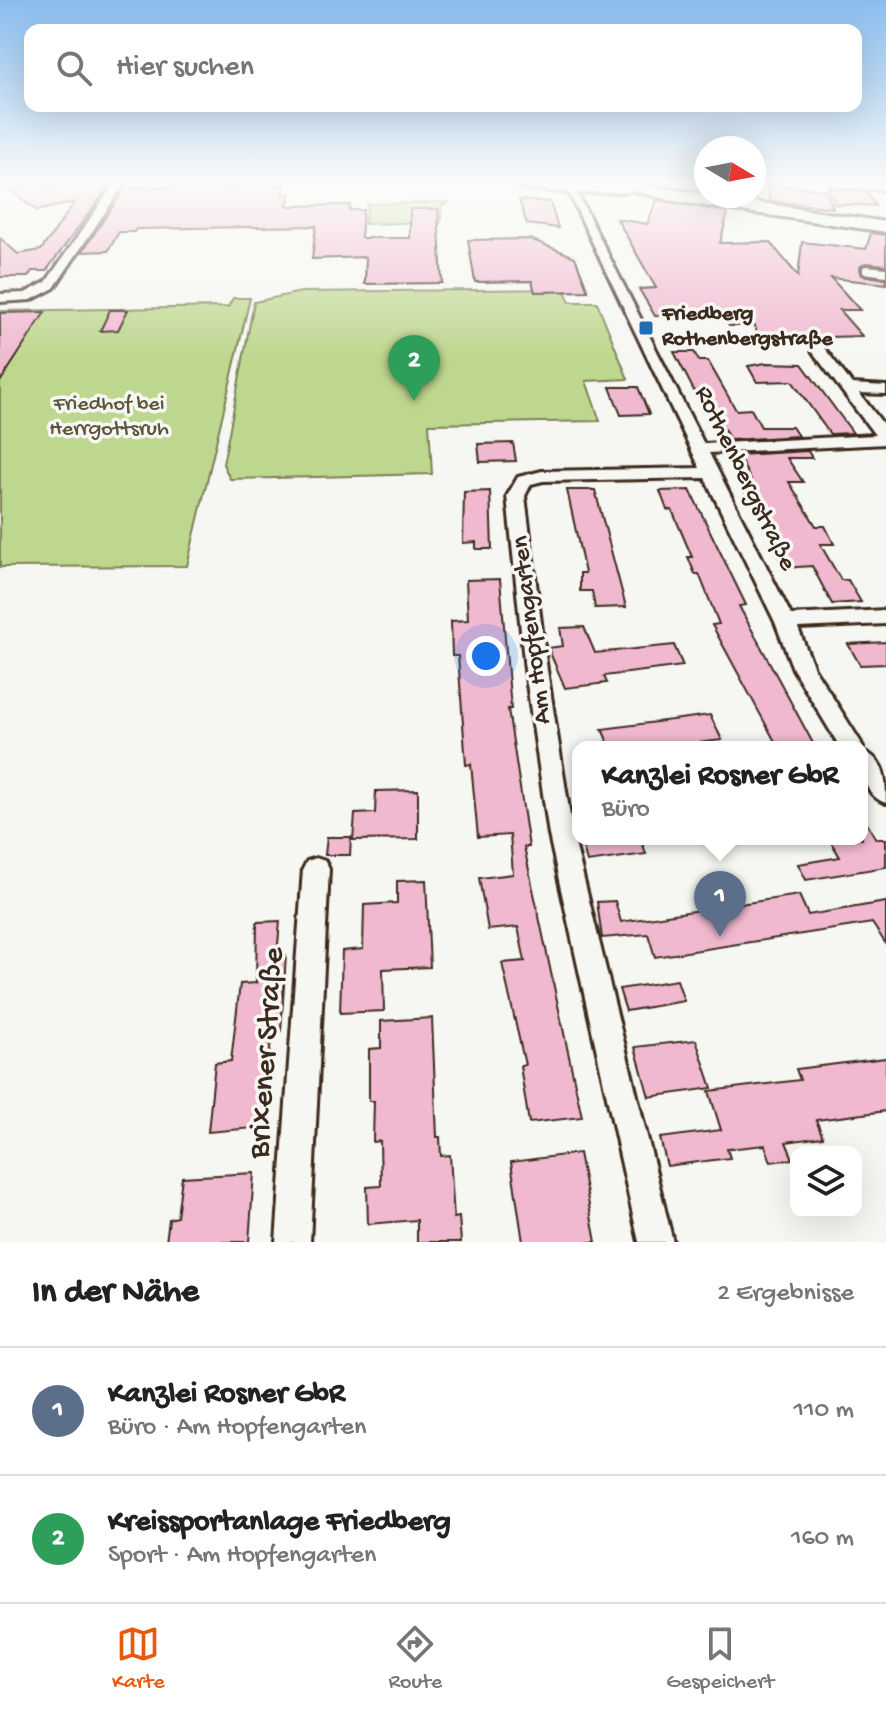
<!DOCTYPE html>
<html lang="de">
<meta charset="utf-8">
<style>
body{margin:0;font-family:"Gochi Hand",sans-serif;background:#f2f2f2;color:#222}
.controls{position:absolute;right:24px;bottom:24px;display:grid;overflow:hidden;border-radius:16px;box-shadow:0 8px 32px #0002}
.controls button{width:72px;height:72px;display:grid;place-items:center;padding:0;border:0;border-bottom:2px solid #e0e0e0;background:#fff;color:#222;font:40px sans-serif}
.compass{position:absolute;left:694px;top:136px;width:72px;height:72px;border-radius:50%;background:#fff;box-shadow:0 8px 32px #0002;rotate:100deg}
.you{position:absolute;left:486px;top:656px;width:28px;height:28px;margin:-20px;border:6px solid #fff;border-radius:50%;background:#1a73e8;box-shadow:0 0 0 12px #1a73e833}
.badge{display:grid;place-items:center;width:52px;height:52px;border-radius:50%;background:#ea580c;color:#fff;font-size:26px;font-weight:700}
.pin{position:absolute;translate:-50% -66px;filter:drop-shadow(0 2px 4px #0008)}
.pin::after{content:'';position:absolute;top:42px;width:28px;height:24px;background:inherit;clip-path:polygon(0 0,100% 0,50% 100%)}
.popup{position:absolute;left:572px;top:741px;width:296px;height:104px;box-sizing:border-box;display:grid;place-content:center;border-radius:16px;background:#fff;filter:drop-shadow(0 2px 6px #0005);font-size:26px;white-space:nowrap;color:#767676}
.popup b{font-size:30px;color:#222}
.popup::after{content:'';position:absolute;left:50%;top:100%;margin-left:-16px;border:16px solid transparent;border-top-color:#fff}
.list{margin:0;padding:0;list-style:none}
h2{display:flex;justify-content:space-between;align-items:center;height:104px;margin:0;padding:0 32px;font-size:34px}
h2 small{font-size:26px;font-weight:400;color:#767676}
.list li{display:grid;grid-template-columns:52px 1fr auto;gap:24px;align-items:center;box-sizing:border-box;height:128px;padding:0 32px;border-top:2px solid #e0e0e0}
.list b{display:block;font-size:30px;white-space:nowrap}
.list p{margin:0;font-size:26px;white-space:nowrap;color:#767676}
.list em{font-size:26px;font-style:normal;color:#767676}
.icon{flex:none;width:44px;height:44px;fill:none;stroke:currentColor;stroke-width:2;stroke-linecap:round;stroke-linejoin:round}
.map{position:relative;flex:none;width:886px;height:1242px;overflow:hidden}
.search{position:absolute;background:#fff;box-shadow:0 8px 32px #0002;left:24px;right:24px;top:24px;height:88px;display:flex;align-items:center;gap:20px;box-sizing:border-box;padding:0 28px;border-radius:16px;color:#767676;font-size:30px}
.sheet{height:360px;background:#fff}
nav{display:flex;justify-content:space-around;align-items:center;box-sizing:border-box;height:112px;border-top:2px solid #e0e0e0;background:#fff;font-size:22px;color:#767676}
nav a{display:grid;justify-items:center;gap:4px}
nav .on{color:#ea580c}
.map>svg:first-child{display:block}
</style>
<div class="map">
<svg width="886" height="1242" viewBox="0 0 886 1242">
<rect width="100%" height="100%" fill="#f6f6f2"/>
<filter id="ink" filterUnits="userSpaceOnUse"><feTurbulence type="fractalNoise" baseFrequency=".0125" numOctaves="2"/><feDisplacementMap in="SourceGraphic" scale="16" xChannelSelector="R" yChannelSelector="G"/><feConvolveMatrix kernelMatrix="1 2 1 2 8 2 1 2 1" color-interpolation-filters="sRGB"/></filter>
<g filter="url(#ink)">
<!-- green -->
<path fill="#bed78e" stroke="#7c8056" stroke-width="2" d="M450,202L441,206V222L365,224L367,204Z
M564,289L570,302H597L628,379L586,381L600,421L429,424L432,474L230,479L223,464L254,302L301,292Z
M233,298H250L187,566L0,567V311L228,307Z"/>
<!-- building -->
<path fill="#f1b9d0" stroke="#3b2a1e" stroke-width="2" d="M2,184H86L110,185L46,271H32L28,277H0V238L18,254L41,250L75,202L37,211Z
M285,184L283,194L290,193L287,206L350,205L349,210H363L361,238H410V209H438L442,283L365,284L366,257L312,259L316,226L136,229L134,232H119L108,251L82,252L125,188Z
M766,184L826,190L833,208L770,201Z
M829,188L867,192L875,206L835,204Z
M519,200L550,202L558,228L527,224Z
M657,200L728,212L720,243L770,242L798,276L802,242L866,249L871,233L886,235V265L866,263L860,267L861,275L886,279V284L831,278L860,310H839L862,336L759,339L755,326H729L722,314L655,316L639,289L656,288L617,219L647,224Z
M530,239L575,257L588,291L535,292L532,281L475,282L468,240Z
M110,310H128L118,330L100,331Z
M45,312L17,356L0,382V313Z
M674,352H694L699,361H708L736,410L751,409L761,427H792L798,436L730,440L713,410H704Z
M766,363L802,364L853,433L830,434L792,381L757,382L748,366Z
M610,387H638L649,414L621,415Z
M513,443L516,461L480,462L478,444Z
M808,451L812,458H787L803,482H789L816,526H825L834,544H820L841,580H848L861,602L832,604L812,566L784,568L774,548H787L762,502L751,503L742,486L753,485L738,455Z
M567,490H595L626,607L595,608L592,591H580V573H585Z
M690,490L746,605L739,606L815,747H778L712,625L719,624L699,574H695L688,557H692L672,510H667L660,491Z
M490,491L492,549H476V542L463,543L464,492Z
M500,579L511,709H508L529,847H524L582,1117L529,1123L520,1066L525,1065L502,963L525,961L518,927L488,930L479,878L513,874L510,835L478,837L471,764L466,765L458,656H452L451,621L468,620L466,580Z
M584,627L595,653L674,645L683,666L604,676L607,683L565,688L548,648L563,646L560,628Z
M886,642V664L860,665L848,644Z
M710,715L722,740L666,747H610L602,729Z
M418,790V839L353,840L355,814L375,813L376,791Z
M862,815L876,839H886V867L806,880L798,864L840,857L829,839H862Z
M327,837H351L350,855H325Z
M641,839L646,854L587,862L582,844Z
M426,880L430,967L383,969L384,1011L340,1013L342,951L363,949L364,905L397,903V881Z
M799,895L808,915L886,902V944L872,923L655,957L648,934L602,938L597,902L615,901L621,922Z
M280,921L277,956L286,955L281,1031L271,1032L266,1127L208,1132L215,1063L231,1061L240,984L256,983L257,922Z
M677,980L684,1001L626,1011L619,989Z
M432,1018L437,1137H440L441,1156L450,1155L454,1218L459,1217L461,1242H417V1220L368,1224L367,1187L381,1186L380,1141L373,1142L374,1101H369V1049L381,1048V1021Z
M696,1040L712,1088L649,1097L635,1047Z
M886,1058V1111L816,1120L823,1137L786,1142L793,1159L771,1162L765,1145L727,1149L730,1158L667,1166L660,1138L721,1130L709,1091L800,1080L796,1069Z
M579,1153L596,1242H523L511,1162Z
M254,1173L249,1242H166L169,1219L177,1217L182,1177Z"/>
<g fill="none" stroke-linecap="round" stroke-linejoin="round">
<defs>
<path id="street" d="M114,184H124L54,288L31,300L0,302V294L25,293L46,282Z
M830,184H886V190L835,187Z
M566,187L575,189L704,444L875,435L812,351V345H822L852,384L886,386V394L859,393L886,428V444L709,453L791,615L886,610V624L798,628L814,668L860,741L863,747L862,750V747H840L793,669L775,622L705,478L543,481L531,484L525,496L547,670L573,835L673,1242H639L549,835L525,670L507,496L518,477L542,471L700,468Z
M867,266L886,268V276L863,273V267Z
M862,751C886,759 886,782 886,803C863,795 862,772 862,751Z
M316,858L325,861L329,869L310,1242H276L303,869L307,861Z"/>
<path id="secondary" d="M514,184H628L635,188L628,192L570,193L521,188Z"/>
<path id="primary" d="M606,184H637L886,222V232L678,202Z"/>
</defs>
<!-- street casing -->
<use href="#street" stroke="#3b2a1e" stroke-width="6"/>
<!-- secondary casing -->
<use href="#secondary" stroke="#3b2a1e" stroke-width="6"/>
<!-- primary casing -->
<use href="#primary" stroke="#3b2a1e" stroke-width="6"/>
<!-- street -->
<use href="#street" fill="#f6f6f2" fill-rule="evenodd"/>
<!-- secondary -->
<use href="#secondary" fill="#f6f6f2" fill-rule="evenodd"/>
<!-- primary -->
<use href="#primary" fill="#f6f6f2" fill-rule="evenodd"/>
</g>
</g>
<!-- sky -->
<linearGradient id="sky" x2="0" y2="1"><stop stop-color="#89bdee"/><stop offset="0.51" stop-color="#fbfbf9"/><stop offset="1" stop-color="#fbfbf9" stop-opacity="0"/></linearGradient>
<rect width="886" height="358" fill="url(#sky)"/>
<!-- markers -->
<rect fill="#1f6fb2" stroke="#f6f6f2" stroke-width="3" x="638" y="320" width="16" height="16" rx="4"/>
<g text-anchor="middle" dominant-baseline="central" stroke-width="7" stroke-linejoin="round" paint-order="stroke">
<!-- far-poi labels -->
<g font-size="22" font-weight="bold" fill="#3b2a1e" stroke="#f6f6f2" text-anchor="start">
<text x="662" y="315">Friedberg<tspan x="662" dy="25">Rothenbergstraße</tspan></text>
</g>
<!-- far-park labels -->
<g font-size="22" fill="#5c553a" stroke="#f6f6f2">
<text x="109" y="405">Friedhof bei<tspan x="109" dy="25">Herrgottsruh</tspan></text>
</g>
<!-- street labels -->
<g font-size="26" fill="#3b2a1e" stroke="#f6f6f2">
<text transform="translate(744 479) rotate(64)">Rothenbergstraße</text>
<text transform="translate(533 630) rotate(-97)">Am Hopfengarten</text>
</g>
<!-- near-street labels -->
<g font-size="32" fill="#3b2a1e" stroke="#f6f6f2">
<text transform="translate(268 1053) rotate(-86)">Brixener Straße</text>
</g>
</g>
</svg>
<div class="controls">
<button><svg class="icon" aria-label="layers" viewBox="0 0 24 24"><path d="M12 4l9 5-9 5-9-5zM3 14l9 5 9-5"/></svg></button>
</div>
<svg class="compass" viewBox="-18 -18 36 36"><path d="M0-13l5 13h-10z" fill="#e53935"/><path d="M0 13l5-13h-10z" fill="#767676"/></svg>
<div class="you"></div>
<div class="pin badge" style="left:720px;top:937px;background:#5c6f8a">1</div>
<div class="popup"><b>Kanzlei Rosner GbR</b>Büro</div>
<div class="pin badge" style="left:414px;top:401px;background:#2e9e5b">2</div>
<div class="search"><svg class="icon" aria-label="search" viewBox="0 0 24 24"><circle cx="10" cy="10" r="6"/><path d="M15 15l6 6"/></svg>Hier suchen</div>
</div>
<section class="sheet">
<h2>In der Nähe<small>2 Ergebnisse</small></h2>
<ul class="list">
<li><span class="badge" style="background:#5c6f8a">1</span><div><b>Kanzlei Rosner GbR</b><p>Büro · Am Hopfengarten</p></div><em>110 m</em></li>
<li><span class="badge" style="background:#2e9e5b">2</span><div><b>Kreissportanlage Friedberg</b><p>Sport · Am Hopfengarten</p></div><em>160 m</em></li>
</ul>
</section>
<nav>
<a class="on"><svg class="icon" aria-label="map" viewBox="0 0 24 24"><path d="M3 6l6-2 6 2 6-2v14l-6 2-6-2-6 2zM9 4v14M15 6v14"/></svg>Karte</a>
<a><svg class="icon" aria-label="directions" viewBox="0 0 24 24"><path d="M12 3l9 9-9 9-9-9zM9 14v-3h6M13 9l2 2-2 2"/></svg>Route</a>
<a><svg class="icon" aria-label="saved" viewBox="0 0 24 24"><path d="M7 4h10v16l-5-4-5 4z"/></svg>Gespeichert</a>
</nav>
